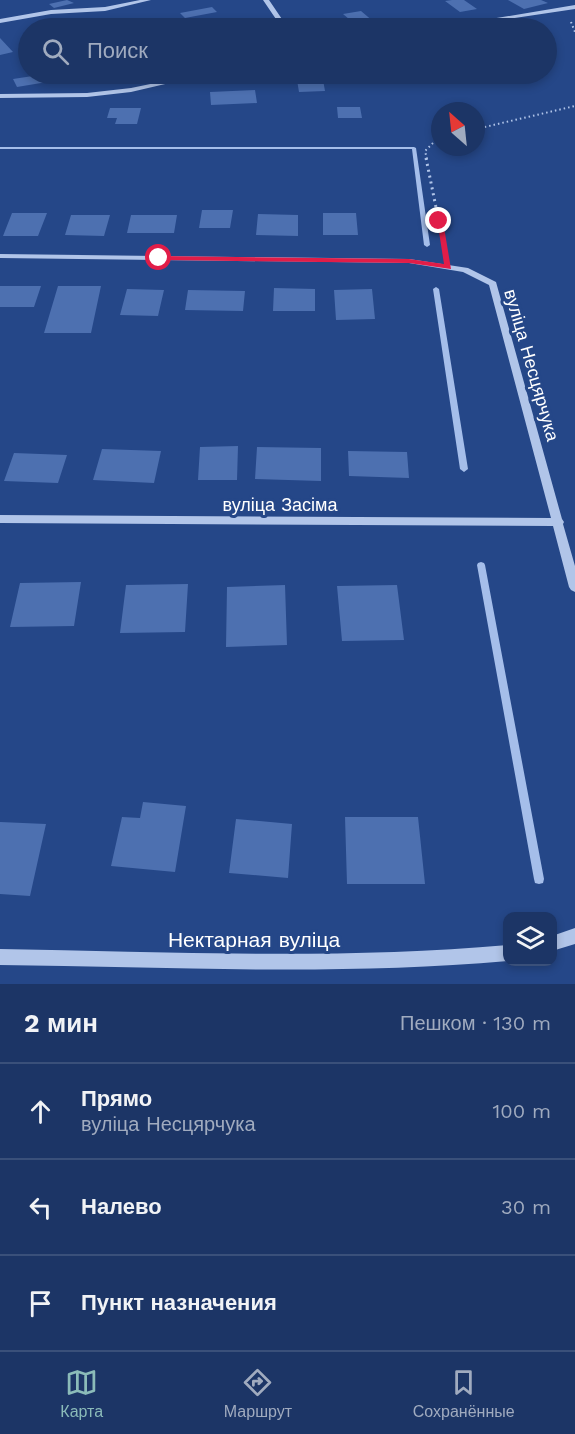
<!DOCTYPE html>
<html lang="ru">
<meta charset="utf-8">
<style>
body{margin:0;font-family:"Work Sans",sans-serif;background:#253d6c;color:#f1f3f6}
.controls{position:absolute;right:18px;bottom:18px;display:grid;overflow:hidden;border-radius:12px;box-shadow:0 3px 9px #0003}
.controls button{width:54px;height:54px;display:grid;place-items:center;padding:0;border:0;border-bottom:2px solid #3a507a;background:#1c3566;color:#f1f3f6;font:30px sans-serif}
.compass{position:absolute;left:431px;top:102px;width:54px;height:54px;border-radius:50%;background:#1c3566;box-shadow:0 3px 9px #0003;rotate:333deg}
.stop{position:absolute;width:18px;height:18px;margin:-14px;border:4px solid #e11d48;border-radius:50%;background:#fff}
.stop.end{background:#e11d48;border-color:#fff;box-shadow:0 2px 6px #0008}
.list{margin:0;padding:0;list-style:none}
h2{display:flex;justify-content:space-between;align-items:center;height:78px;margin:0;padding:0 24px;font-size:26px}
h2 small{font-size:20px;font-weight:400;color:#a0abbf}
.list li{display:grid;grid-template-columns:39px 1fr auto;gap:18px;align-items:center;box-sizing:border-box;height:96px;padding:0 24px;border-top:2px solid #3a507a}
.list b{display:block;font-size:22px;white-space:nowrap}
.list p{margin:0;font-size:20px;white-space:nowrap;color:#a0abbf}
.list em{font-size:20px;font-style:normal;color:#a0abbf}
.icon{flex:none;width:33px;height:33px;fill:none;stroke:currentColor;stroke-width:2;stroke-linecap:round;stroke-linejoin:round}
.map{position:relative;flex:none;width:575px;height:984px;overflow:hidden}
.search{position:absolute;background:#1c3566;box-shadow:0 3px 9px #0003;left:18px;right:18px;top:18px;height:66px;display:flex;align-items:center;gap:15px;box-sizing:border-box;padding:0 21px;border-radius:33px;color:#a0abbf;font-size:22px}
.sheet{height:366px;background:#1c3566}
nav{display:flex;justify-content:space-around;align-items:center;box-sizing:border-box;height:84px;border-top:2px solid #3a507a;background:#1c3566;font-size:16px;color:#a0abbf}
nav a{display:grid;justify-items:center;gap:3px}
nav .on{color:#8bbbb9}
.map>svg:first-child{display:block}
</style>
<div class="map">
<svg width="575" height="984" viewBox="0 0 575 984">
<rect width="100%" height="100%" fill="#254788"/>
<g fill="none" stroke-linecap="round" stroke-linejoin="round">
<!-- stream -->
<path fill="#a5beea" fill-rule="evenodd" d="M0,147H414L416,148L430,245L427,247L424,245L412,149H0Z
M436,287L439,289L468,469L464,472L460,469L433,289Z
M481,562L484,563L485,565L544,879L543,883L539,884L535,883L534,879L477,565L478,563Z"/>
</g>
<!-- building -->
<path fill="#4d70b0" d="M67,0L74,3L54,8L49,4Z
M452,0H464L477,9L460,12L445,1Z
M508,0H541L548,3L524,9Z
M212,7L217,12L185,18L180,13Z
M361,11L374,22L356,25L343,14Z
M218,23L228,24L233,28H207L205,26Z
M0,38L13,52L0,55Z
M46,74H62L65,79L17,87L13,79Z
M115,74L120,79L102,84L96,77Z
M296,74H322L325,91L299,92Z
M338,74H367L370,82L339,80Z
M381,74H408V79H381Z
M255,90L257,103L211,105L210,92Z
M337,107H360L362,118H338Z
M110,108H141L137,124H115L117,118H107Z
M202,210H233L230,228H199Z
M12,213H47L38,236H3Z
M323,213H356L358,235H323Z
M258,214L298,215V236L256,235Z
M71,215H110L104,236L65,235Z
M131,215H177L174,233H127Z
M0,286H41L34,307H0Z
M58,286H101L91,333H44Z
M274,288L315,289V311H273Z
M127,289L164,290L158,316L120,315Z
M372,289L375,319L336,320L334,290Z
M188,290L245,291L243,311L185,310Z
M238,446L237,480H198L200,447Z
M257,447L321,448V481L255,479Z
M102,449L161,451L154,483L93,480Z
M348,451L407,452L409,478L349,476Z
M14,453L67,455L58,483L4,481Z
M81,582L74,626L10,627L20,583Z
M188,584L185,632L120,633L126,585Z
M285,585L287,645L226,647L227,587Z
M397,585L404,640L342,641L337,586Z
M143,802L186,806L175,872L111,866L122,817L140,818Z
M345,817H418L425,884H347Z
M236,819L292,824L288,878L229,873Z
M0,822L46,824L30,896L0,894Z"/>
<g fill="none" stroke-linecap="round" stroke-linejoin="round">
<!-- path-far1 -->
<path stroke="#b1c5e9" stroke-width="2" stroke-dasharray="1.5 3" stroke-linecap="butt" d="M571,22L575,32
M476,129L575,106
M427,159L425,151L434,142L440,140"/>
<!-- path -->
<path stroke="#b1c5e9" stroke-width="3" stroke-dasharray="2 4" stroke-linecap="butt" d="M426,158L445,252"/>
<!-- minor -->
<path fill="#b1c5e9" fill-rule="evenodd" d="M140,0H151L105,11L51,14L0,23V19L51,10L105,7Z
M263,0H269L288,28H282Z
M575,5V9L448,28H437Z
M199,74H208L131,92L87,97L0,98V94L87,93L131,88Z
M0,254L409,259L468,268L496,282L562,519L564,522L563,524L575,566V592L571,590L569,587L553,526L0,523V515L551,518L489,285L463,272L409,263L0,258Z
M575,928V944L552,951V936Z
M508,945V961C339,976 169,967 0,965V949C169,952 339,960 508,945Z"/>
</g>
<!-- route -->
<path fill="#e11d48" d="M437,219L443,221L451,269L409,263L159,260L155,258L159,256L409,259L444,264Z"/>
<g text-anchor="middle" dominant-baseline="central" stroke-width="6" stroke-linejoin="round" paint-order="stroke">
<!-- street labels -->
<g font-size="18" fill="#fff" stroke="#254788">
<text transform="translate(532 365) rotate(74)">вуліца Несцярчука</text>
<text x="280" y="504">вуліца Засіма</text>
</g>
<!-- near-street labels -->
<g font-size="21" fill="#fff" stroke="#254788">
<text x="254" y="939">Нектарная вуліца</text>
</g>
</g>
</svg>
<div class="controls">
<button><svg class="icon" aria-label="layers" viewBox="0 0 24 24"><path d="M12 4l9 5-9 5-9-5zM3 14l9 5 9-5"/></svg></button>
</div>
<svg class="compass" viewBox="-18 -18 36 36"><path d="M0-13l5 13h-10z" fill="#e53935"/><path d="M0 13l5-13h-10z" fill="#a0abbf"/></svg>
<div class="stop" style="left:159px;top:258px"></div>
<div class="stop end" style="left:439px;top:221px"></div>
<div class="search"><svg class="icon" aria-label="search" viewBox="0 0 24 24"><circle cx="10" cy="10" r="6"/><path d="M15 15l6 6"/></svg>Поиск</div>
</div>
<section class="sheet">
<h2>2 мин<small>Пешком · 130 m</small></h2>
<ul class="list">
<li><svg class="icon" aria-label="ahead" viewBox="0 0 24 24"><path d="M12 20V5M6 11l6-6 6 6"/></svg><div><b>Прямо</b><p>вуліца Несцярчука</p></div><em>100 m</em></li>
<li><svg class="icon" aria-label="left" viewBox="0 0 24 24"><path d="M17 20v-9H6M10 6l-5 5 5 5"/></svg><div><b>Налево</b></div><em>30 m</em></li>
<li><svg class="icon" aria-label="arrive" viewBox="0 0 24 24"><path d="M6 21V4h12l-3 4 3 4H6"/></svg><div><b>Пункт назначения</b></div></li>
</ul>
</section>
<nav>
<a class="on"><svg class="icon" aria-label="map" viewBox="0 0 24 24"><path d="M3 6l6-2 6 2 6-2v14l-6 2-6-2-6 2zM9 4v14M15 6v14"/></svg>Карта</a>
<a><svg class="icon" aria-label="directions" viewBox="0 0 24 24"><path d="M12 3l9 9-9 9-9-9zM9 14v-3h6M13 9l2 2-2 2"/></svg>Маршрут</a>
<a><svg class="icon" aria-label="saved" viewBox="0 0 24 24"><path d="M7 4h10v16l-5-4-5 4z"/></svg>Сохранённые</a>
</nav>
